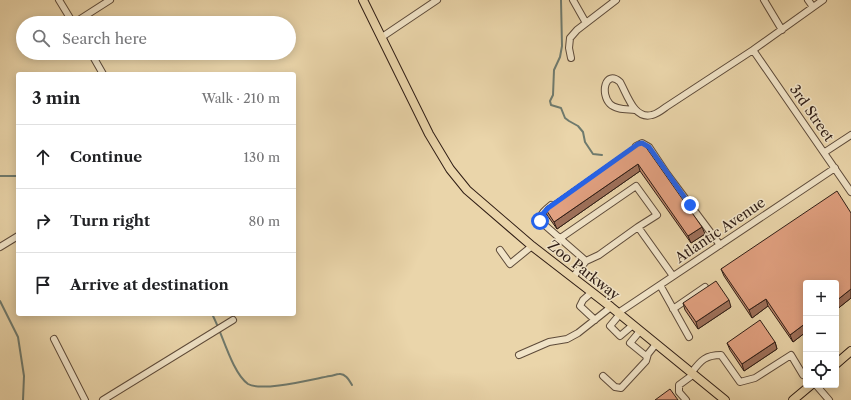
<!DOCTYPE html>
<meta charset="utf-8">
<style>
body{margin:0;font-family:"Libre Caslon Text",serif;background:#f6f6f6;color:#202124}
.controls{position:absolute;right:12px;bottom:12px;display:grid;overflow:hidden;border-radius:4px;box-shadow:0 2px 10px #0003}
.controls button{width:36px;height:36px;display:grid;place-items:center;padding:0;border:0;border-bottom:1px solid #e0e0e0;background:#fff;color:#202124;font:20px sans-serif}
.stop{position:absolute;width:12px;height:12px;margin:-9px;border:3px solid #2563eb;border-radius:50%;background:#fff}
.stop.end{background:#2563eb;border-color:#fff;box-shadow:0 1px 4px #0008}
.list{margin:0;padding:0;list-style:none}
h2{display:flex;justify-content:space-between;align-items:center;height:52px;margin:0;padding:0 16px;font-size:17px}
h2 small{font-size:13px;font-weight:400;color:#757577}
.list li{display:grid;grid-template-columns:26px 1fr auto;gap:12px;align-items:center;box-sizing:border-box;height:64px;padding:0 16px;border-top:1px solid #e0e0e0}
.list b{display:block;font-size:15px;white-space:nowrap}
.list em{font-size:13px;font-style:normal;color:#757577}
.icon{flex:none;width:22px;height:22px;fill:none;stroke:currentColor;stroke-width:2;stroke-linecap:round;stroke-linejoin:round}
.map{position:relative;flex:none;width:851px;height:400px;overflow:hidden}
.search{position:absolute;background:#fff;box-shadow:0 2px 10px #0003;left:16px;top:16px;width:280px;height:44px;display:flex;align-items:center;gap:10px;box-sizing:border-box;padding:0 14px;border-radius:22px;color:#757577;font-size:15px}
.panel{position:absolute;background:#fff;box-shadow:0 2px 10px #0003;left:16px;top:72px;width:280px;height:244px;border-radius:4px}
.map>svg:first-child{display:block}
</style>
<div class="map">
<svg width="851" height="400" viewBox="0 0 851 400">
<rect width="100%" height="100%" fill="#ead5aa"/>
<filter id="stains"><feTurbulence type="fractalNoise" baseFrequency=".005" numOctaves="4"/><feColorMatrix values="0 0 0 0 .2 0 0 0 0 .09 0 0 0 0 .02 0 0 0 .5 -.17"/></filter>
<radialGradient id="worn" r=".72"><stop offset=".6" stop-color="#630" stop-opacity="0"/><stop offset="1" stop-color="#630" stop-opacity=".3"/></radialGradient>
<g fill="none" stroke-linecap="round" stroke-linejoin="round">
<!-- stream -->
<path stroke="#6e7a6e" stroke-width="2" d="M561,0L562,46L560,57L554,70L553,95L550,101L551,105L561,108L565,118L569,121L578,126L583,132L585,142L593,154L602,155
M0,176H18
M0,301L18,337L24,376L23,400
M212,314C222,332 232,373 248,384C262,392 313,379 330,376C333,376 336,374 339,374C345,373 349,380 352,385"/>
<defs>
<path id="minor" d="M59,0L73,23
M573,0L586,23
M764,0L782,30
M808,0L813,7
M74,23L110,0
M382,37L437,0
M753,50L851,192
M91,53L103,74
M571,58L569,48L570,38L577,30L616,0
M635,110C627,109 616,110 610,104C600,94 605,69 620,82C627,94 634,120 652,115C657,114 662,110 666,107L753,50L823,0
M636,146L642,143L649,147L667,174L720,245
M825,152L851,135
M551,205C546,209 540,214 540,221L586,261L573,277
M559,239L636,186L657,215L638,227
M0,247L18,236
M500,250L510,264L532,246
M586,261L599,255L638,227L673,276
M660,285L689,337
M592,292L583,300L580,306L595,320
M673,309L705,287
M618,313L835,168
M620,314L610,326L620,336L633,325
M640,331L630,343L646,356L648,354L656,344
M54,339L85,400
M519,355L549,342L567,339L578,333L611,307
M692,372C701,360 706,355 721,355L740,382L755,378L791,355L803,375
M603,376L615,387L621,388L646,361L648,354
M816,385L829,400
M103,400L233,320
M686,400L679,392V385L694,374"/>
<path id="major" d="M363,0L429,134L450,169L467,190L532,246L611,307L725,400
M836,364L851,351
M793,400L811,385"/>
</defs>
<!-- minor casing -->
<use href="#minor" stroke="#5e4b3a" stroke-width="8"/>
<!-- major casing -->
<use href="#major" stroke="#2f1d15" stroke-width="10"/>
<!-- minor -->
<use href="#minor" stroke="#f1e4c8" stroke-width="6"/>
<!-- major -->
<use href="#major" stroke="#ead5aa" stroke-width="8"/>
</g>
<!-- wall -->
<path fill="#c28a6e" stroke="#2f1d15" d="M640,141L705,234L691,243L640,171L557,229L547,215L545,208Z
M851,213V298L836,310L806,283V332L793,342L768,306L752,318L724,276L721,269Z
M683,303L731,307L698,329L685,310Z
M775,342L777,349L744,371L730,350L727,343Z"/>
<!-- shaded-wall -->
<path fill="#9e705a" stroke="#2f1d15" d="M638,164L640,171L557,229L554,222Z
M702,227L705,234L691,243L688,236Z
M851,289V298L836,310V301Z
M766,299L768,306L752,318L749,310Z
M729,300L731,307L698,329L696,322Z
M806,323V332L793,342L790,335Z
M775,342L777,349L744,371L742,364Z"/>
<!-- building -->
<path fill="#e1a080" stroke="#2f1d15" d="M640,141L643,143L702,227L688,236L638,164L554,222L545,208Z
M837,191L851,213V289L836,301V283H806V323L790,335L766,299L749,310L721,269Z
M716,281L729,300L696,322L683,303Z
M760,320L775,342L742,364L727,343Z
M670,389L678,400H655Z"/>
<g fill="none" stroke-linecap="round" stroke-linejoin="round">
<!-- route -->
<path stroke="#2563eb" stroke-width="5" d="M540,221L541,216L548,208L638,144L642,143L649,147L690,205"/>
</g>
<g text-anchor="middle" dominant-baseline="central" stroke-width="3" stroke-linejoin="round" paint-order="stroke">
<!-- street labels -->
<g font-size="14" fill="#2f1d15" stroke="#f1e4c8">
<text transform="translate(812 113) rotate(55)">3rd Street</text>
<text transform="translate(720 230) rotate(-34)">Atlantic Avenue</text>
<text transform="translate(584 270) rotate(38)">Zoo Parkway</text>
</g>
</g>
<rect width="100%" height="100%" filter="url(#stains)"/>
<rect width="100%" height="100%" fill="url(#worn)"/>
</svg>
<div class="controls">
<button>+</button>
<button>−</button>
<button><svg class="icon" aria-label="locate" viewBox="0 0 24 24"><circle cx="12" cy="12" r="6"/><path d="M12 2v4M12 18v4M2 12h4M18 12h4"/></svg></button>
</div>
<div class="stop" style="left:540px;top:221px"></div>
<div class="stop end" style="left:690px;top:205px"></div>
<div class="search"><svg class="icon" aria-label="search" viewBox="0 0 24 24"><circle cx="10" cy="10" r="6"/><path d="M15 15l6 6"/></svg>Search here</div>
<section class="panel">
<h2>3 min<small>Walk · 210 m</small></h2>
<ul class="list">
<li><svg class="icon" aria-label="ahead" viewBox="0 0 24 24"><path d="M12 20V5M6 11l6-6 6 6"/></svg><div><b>Continue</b></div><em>130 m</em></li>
<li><svg class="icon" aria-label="right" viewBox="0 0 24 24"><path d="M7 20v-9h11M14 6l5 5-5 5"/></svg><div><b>Turn right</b></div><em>80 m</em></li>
<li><svg class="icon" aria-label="arrive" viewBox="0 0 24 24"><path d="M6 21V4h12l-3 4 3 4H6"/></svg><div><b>Arrive at destination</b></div></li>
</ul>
</section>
</div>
